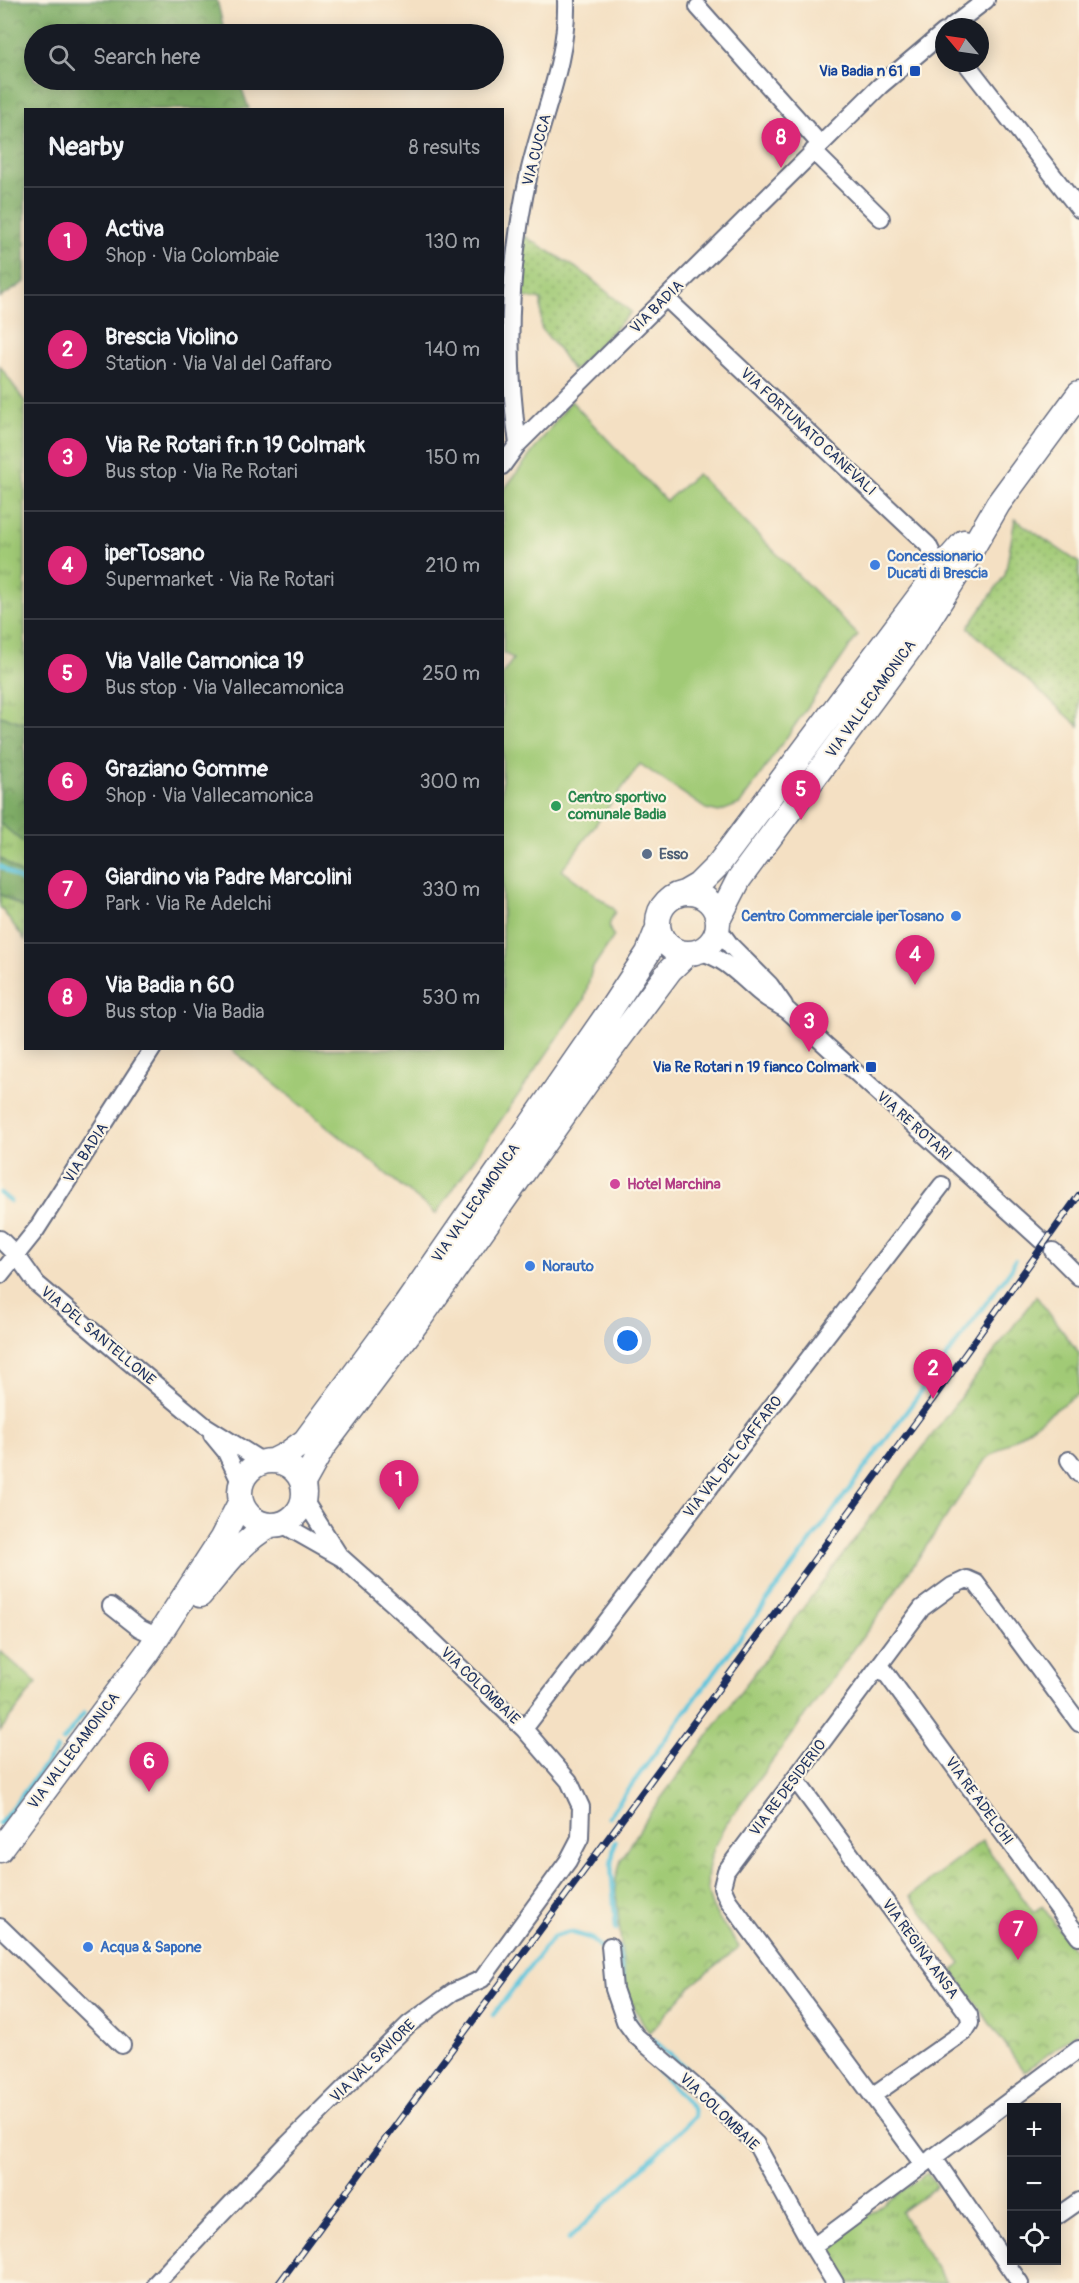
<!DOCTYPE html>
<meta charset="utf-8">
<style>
body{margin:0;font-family:Pangolin,sans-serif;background:#20242c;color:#f1f3f6}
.controls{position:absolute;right:18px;bottom:18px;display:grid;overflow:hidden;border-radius:0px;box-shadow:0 3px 15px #0003}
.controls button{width:54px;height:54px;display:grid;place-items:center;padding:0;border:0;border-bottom:2px solid #363941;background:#171b24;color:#f1f3f6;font:30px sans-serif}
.compass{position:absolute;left:935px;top:18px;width:54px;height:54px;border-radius:50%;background:#171b24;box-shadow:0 3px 15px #0003;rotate:299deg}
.you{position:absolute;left:628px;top:1341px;width:21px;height:21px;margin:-15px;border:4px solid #fff;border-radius:50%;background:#1a73e8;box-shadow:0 0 0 9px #1a73e833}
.badge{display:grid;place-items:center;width:39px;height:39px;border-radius:50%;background:#db2777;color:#fff;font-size:20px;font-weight:700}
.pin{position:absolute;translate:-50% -50px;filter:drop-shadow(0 2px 3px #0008)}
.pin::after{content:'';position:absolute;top:32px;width:21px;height:18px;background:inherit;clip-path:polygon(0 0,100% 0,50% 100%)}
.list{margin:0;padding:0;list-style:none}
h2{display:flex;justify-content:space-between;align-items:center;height:78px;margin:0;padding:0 24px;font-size:26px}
h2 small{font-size:20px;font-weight:400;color:#9ea1a6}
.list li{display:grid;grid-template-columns:39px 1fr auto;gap:18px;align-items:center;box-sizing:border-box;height:108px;padding:0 24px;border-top:2px solid #363941}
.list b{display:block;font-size:22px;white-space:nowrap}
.list p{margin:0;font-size:20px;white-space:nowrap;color:#9ea1a6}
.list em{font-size:20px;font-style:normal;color:#9ea1a6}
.icon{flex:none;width:33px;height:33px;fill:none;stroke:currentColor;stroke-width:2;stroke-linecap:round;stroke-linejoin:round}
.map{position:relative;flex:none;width:1079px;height:2283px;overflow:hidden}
.search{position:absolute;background:#171b24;box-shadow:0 3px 15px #0003;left:24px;top:24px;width:480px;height:66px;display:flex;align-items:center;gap:15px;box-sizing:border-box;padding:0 21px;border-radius:33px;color:#9ea1a6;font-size:22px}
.panel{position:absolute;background:#171b24;box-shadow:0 3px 15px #0003;left:24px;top:108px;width:480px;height:942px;border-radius:0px}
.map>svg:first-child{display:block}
</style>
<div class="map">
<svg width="1079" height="2283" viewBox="0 0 1079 2283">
<defs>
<pattern id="grass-tufts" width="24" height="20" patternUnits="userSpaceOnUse" patternTransform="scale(1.5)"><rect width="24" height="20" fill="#a1ca76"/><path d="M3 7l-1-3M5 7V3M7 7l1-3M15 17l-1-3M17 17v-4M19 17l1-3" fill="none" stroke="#82a464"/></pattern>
<pattern id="forest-crowns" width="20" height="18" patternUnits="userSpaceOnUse" patternTransform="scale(1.5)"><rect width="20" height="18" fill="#80ae67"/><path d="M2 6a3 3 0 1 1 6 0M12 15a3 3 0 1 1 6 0" fill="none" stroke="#688e58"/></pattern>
<pattern id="park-crowns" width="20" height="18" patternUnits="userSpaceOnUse" patternTransform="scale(1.5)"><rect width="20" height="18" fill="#a1ca76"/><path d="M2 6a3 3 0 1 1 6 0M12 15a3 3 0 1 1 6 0" fill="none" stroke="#82a464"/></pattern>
<pattern id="garden-dots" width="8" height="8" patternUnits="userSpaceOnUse" patternTransform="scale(1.5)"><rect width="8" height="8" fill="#a1ca76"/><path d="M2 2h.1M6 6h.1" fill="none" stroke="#82a464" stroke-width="1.8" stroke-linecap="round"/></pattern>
</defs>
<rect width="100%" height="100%" fill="#fcf5e5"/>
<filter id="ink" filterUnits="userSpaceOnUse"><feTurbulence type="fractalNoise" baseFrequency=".0167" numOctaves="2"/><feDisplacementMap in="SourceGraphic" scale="12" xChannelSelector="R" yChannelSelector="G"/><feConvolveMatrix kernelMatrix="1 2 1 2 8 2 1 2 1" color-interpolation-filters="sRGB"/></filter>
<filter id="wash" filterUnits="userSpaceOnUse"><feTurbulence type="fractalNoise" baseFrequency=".008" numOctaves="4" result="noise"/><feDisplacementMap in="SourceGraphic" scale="24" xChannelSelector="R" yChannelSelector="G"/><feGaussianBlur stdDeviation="1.35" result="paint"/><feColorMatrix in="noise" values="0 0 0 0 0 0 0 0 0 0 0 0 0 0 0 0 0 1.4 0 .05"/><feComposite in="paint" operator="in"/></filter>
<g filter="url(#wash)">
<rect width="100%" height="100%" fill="#f4e0c3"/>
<!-- grass -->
<path fill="url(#grass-tufts)" stroke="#5e7c6a" stroke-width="1.5" d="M0,366L25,402V723L0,716Z
M0,823L25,844V877L0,858Z
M0,894L25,909V940L0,907Z
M927,2173L937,2186L901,2212L946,2283H841L820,2250Z"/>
<!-- forest -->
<path fill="url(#forest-crowns)" stroke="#4e6e62" stroke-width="1.5" d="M0,0H217L225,34H34V80H239L249,109L26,110L25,282L0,298Z
M0,716L25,723V844L0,823Z
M0,858L25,877V909L0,894Z"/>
<!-- park -->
<path fill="url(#park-crowns)" stroke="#5e7c6a" stroke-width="1.5" d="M1036,1296L1079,1353V1393L985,1460L889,1601L726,1824C711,1850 700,1879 713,1908C720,1922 731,1934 739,1947L691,1986L649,2033L631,2002L625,1984L615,1883L621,1860L650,1813Z
M0,1651L37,1683L0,1731Z
M982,1841L1033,1912L1042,1906L1079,1956V2031L1024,2072L953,1971L961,1964L910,1896Z"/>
<!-- garden -->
<path fill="url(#garden-dots)" stroke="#5e7c6a" stroke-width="1.5" d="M524,236L583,272L631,312L573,371L559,350L541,328V300L517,296Z
M1015,519L1079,563V726L968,628L1005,575Z"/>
<!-- pitch -->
<path fill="#a1ca76" stroke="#5e7c6a" stroke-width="1.5" d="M571,401L666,501L697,474L858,635L740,804L719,812L706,809L640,764L562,870L613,908L615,912C610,922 606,927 614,936L592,969L584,1000L436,1214L231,1049L502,1048V675L513,659L503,652V491Z"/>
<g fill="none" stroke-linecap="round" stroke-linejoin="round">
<!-- stream -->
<path stroke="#5fc5dc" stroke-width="4.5" d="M0,866L26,884
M0,1193L10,1201
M63,1741L84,1713
M608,1817L1012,1268L1015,1260
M0,1824L57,1749
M615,1842L611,1865L616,1929
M618,1948L625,1996
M628,2007L638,2026
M493,2015L553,1937L570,1932L593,1939L604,1951
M653,2040L721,2099
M569,2239L695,2116L693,2109L635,2045
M838,2272L845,2283"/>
</g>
</g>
<g filter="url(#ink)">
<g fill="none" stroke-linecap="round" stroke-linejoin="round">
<defs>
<path id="minor" d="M698,7L820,144
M951,27L986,0
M966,63L1079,209
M813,151L881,218
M666,298L928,545L933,555L937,573
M518,444C505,354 509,263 529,173C542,115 568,61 566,0
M502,466L518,444L880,86L944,32
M717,927L731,946L770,985L784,1005
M698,951C725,958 739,975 760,993C768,1000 779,1005 788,1011L1041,1240
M0,1239L17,1256L37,1284L168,1395L204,1425L263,1462
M1053,1251L1079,1277
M0,1275L36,1230L153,1048
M212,1435L226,1452L241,1484
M1069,1460L1079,1474
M304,1500L339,1555
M111,1606L139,1628L158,1637
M880,1665L1079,1937
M524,1729L942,1185
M795,1779L969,2015L970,2023L965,2031L872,2096
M0,1927L122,2045
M610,1946L614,1989L625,2021L636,2036L713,2102L756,2144L813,2247L835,2283
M933,2157L1020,2283
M922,2163L728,1900L722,1887L726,1871L922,1608L952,1586L967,1579L976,1583L1079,1723
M1056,2217L1079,2201
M813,2247C901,2181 990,2115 1079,2049
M156,2283L288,2144L409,2024L453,1992L482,1979L568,1861L580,1838L581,1807L569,1781L524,1729L407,1616L342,1558L282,1524"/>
<path id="secondary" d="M686,892L698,885L718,865L937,573L964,542
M658 923a30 30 0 1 1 60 0a30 30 0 1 1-60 0Z
M718,920L739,879L913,644L958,573L998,504L1079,394
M240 1493a32 32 0 1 1 64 0a32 32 0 1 1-64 0Z
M273,1461L287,1454L305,1441L405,1306L611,1009L648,953L658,928
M303,1483L323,1447L421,1317L592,1075L670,970L688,953
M200,1595C221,1571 241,1541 269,1526
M0,1850L148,1652L222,1538L241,1501"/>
</defs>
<!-- minor casing -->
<use href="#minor" stroke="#676d81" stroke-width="20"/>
<!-- secondary casing -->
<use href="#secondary" stroke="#676d81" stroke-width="27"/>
<!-- minor -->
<use href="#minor" stroke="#fff" stroke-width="16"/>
<!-- secondary -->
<use href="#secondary" stroke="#fff" stroke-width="24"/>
<defs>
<path id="rail" d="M279,2283L933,1399L1079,1195"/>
</defs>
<!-- rail casing -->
<use href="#rail" stroke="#1b2f5e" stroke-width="7"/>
<!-- rail -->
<use href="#rail" stroke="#fcf5e5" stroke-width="4.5" stroke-dasharray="14" stroke-linecap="butt"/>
</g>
</g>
<!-- markers -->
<g fill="#1a4fb4" stroke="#fcf5e5" stroke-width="2">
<rect x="909" y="65" width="12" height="12" rx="3"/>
<rect x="865" y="1061" width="12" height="12" rx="3"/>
</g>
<g fill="#3f7fe0" stroke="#fcf5e5" stroke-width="2">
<circle cx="875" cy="565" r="6"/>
<circle cx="956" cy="916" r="6"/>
<circle cx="530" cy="1266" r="6"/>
<circle cx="88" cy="1947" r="6"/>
</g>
<circle fill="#2e9e5b" stroke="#fcf5e5" stroke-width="2" cx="556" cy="806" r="6"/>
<circle fill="#5c6f8a" stroke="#fcf5e5" stroke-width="2" cx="647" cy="854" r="6"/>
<circle fill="#d1479c" stroke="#fcf5e5" stroke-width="2" cx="615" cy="1184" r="6"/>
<g text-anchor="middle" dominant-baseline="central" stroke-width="4.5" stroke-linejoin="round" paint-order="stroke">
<!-- transit labels -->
<g font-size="15" font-weight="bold" fill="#164399" stroke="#fcf5e5" text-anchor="end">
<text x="903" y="71">Via Badia n 61</text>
<text x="859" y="1067">Via Re Rotari n 19 fianco Colmark</text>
</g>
<!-- street labels -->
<g font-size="15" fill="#1b2f5e" stroke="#fcf5e5">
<text transform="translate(537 150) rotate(-75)">VIA CUCCA</text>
<text transform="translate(657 307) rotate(-45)">VIA BADIA</text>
<text transform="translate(808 432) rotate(43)">VIA FORTUNATO CANEVALI</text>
<text transform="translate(871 699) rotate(-54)">VIA VALLECAMONICA</text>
<text transform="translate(914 1126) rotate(42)">VIA RE ROTARI</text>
<text transform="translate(86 1153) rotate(-57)">VIA BADIA</text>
<text transform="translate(476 1203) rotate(-55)">VIA VALLECAMONICA</text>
<text transform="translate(98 1336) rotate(40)">VIA DEL SANTELLONE</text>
<text transform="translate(733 1457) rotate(-52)">VIA VAL DEL CAFFARO</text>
<text transform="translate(480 1686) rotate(44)">VIA COLOMBAIE</text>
<text transform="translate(74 1751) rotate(-53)">VIA VALLECAMONICA</text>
<text transform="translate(788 1788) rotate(-53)">VIA RE DESIDERIO</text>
<text transform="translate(979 1801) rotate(54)">VIA RE ADELCHI</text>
<text transform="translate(920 1949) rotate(54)">VIA REGINA ANSA</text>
<text transform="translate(373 2061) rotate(-44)">VIA VAL SAVIORE</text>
<text transform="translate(719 2112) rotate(44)">VIA COLOMBAIE</text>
</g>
<!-- shop labels -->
<g font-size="15" font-weight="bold" fill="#366cbe" stroke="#fcf5e5" text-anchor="start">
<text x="887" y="556">Concessionario<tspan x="887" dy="17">Ducati di Brescia</tspan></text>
<text x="944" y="916" text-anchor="end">Centro Commerciale iperTosano</text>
<text x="542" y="1266">Norauto</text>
<text x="100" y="1947">Acqua &amp; Sapone</text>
</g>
<!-- leisure labels -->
<g font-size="15" font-weight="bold" fill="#27864d" stroke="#fcf5e5" text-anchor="start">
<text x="568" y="797">Centro sportivo<tspan x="568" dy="17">comunale Badia</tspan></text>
</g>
<!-- service labels -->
<g font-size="15" font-weight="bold" fill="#4e5e75" stroke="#fcf5e5" text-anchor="start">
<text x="659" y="854">Esso</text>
</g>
<!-- hotel labels -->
<g font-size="15" font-weight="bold" fill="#b23c85" stroke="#fcf5e5" text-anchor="start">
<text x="627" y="1184">Hotel Marchina</text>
</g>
</g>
</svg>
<div class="controls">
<button>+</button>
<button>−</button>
<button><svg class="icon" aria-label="locate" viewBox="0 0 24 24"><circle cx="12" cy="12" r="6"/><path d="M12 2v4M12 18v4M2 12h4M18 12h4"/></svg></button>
</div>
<svg class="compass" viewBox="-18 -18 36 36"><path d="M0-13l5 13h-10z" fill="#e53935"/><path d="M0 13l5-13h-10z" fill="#9ea1a6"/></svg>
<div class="you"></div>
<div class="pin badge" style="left:399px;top:1510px">1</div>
<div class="pin badge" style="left:933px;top:1399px">2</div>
<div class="pin badge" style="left:809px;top:1052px">3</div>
<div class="pin badge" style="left:915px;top:985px">4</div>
<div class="pin badge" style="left:801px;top:820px">5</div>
<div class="pin badge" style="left:149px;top:1792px">6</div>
<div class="pin badge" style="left:1018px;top:1960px">7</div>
<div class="pin badge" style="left:781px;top:168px">8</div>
<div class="search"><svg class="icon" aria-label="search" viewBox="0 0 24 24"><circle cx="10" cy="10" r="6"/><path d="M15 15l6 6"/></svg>Search here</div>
<section class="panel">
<h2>Nearby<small>8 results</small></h2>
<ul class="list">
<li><span class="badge">1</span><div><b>Activa</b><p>Shop · Via Colombaie</p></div><em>130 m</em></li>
<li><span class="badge">2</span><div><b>Brescia Violino</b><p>Station · Via Val del Caffaro</p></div><em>140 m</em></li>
<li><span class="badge">3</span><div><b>Via Re Rotari fr.n 19 Colmark</b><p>Bus stop · Via Re Rotari</p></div><em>150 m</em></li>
<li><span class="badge">4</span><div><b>iperTosano</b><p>Supermarket · Via Re Rotari</p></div><em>210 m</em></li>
<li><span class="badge">5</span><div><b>Via Valle Camonica 19</b><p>Bus stop · Via Vallecamonica</p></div><em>250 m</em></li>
<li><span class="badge">6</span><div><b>Graziano Gomme</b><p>Shop · Via Vallecamonica</p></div><em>300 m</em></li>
<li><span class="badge">7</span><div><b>Giardino via Padre Marcolini</b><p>Park · Via Re Adelchi</p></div><em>330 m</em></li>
<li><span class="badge">8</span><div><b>Via Badia n 60</b><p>Bus stop · Via Badia</p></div><em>530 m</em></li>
</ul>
</section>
</div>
